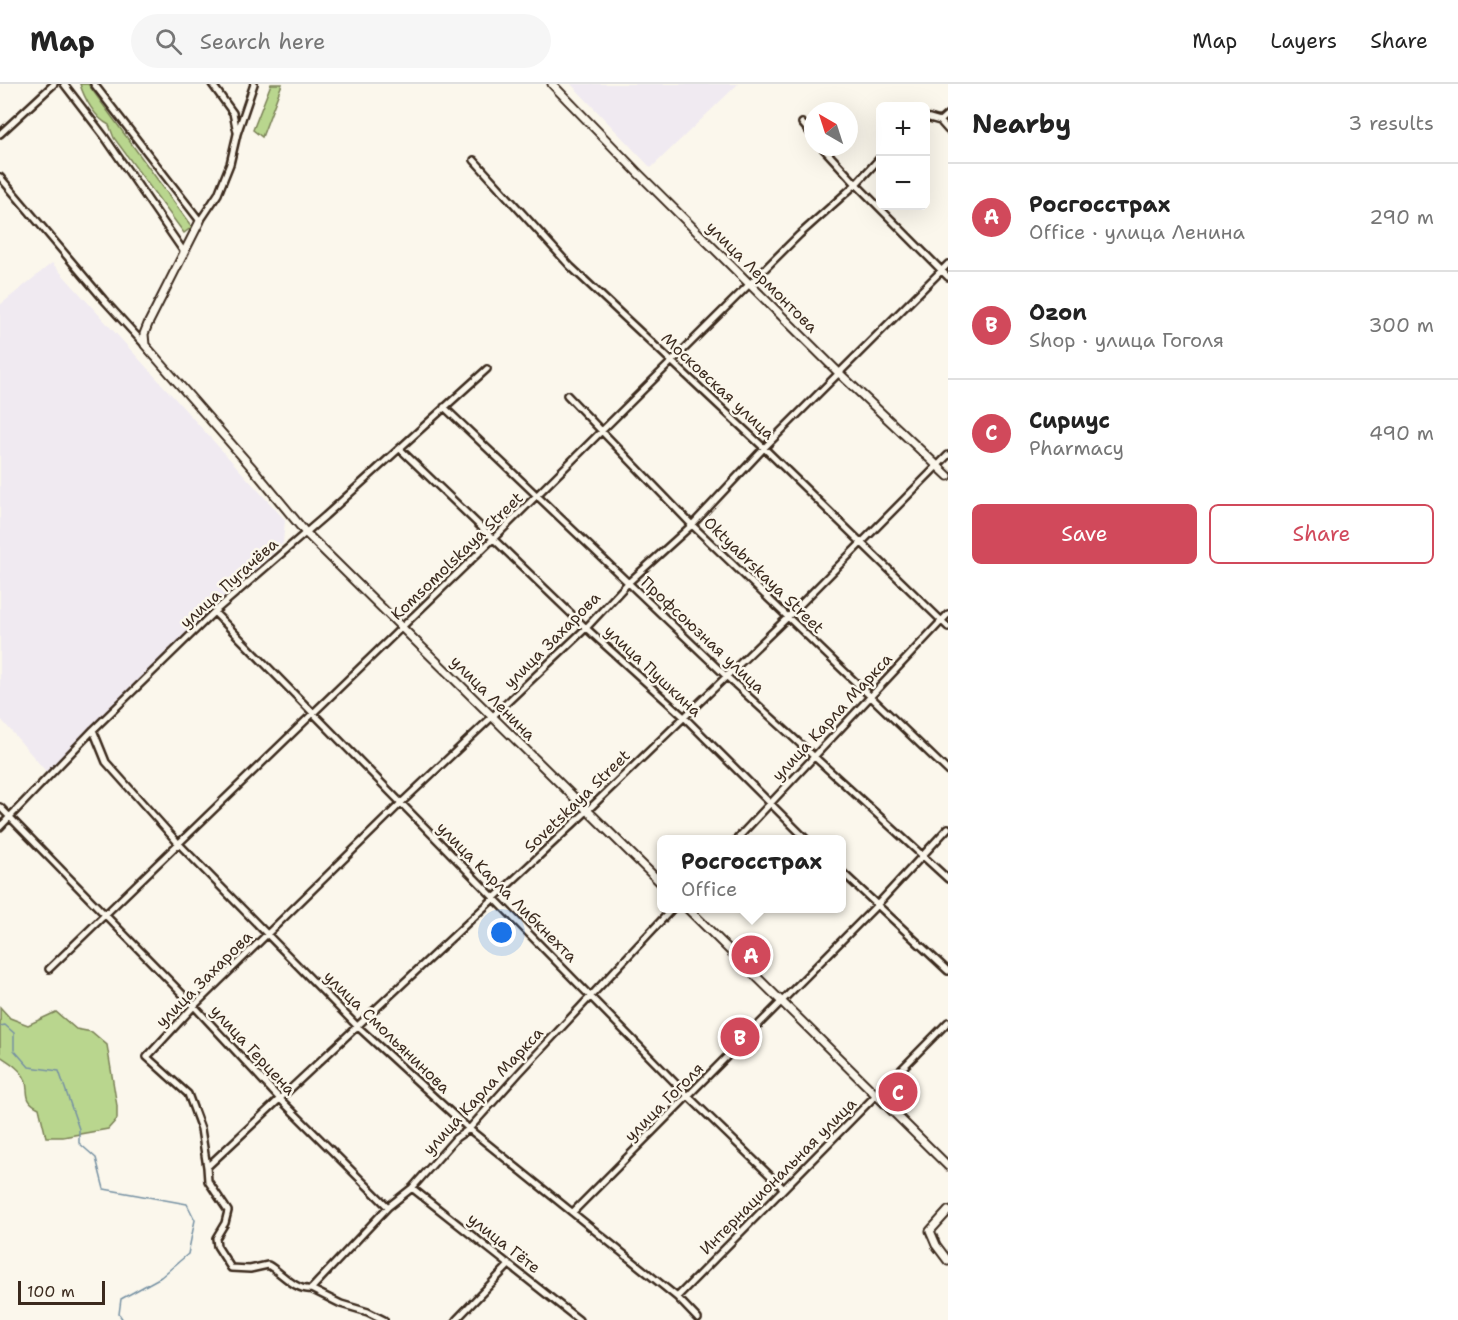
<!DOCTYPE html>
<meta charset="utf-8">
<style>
body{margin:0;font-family:"Shantell Sans",sans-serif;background:#f6f6f6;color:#222}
.controls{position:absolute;right:18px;top:18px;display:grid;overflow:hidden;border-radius:9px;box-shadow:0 6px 24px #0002}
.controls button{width:54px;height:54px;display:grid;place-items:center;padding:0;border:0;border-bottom:2px solid #e0e0e0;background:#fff;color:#222;font:30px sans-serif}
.compass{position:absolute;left:804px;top:18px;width:54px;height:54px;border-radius:50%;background:#fff;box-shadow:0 6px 24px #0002;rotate:321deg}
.scale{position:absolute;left:18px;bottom:15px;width:87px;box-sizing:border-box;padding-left:6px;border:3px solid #3b2a1e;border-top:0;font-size:16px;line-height:21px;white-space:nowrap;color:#3b2a1e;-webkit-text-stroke:4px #fbf7ec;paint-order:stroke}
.you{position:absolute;left:502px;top:849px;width:21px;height:21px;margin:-15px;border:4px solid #fff;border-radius:50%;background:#1a73e8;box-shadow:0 0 0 9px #1a73e833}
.badge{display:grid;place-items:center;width:39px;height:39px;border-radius:50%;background:#d1495b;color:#fff;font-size:20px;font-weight:700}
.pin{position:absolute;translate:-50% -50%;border:3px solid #fff;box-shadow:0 2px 6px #0006}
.popup{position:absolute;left:657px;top:751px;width:189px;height:78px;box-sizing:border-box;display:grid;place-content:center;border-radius:9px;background:#fff;filter:drop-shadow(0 2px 4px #0005);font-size:20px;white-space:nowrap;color:#767676}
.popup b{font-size:22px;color:#222}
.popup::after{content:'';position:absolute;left:50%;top:100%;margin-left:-12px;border:12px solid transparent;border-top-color:#fff}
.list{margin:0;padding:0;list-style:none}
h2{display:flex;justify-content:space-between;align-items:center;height:78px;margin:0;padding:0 24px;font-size:26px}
h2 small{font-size:20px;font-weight:400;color:#767676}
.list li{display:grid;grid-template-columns:39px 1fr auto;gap:18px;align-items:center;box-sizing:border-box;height:108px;padding:0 24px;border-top:2px solid #e0e0e0}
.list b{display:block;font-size:22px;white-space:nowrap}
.list p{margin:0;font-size:20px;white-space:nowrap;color:#767676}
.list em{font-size:20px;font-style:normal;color:#767676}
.actions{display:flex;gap:12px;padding:18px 24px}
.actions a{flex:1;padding:14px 0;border:2px solid #d1495b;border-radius:9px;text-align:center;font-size:21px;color:#d1495b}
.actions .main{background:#d1495b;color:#fff}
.icon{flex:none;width:33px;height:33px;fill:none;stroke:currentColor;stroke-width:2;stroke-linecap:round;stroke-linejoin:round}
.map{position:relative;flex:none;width:948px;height:1236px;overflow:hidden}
header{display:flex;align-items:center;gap:36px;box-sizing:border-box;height:84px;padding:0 30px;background:#fff;border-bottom:2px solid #e0e0e0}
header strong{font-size:28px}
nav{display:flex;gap:33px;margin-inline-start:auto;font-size:21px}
.search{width:420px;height:54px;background:#f6f6f6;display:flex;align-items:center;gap:15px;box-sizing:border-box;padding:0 21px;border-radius:33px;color:#767676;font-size:22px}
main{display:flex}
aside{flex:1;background:#fff}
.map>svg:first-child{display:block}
</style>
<header>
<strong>Map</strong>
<div class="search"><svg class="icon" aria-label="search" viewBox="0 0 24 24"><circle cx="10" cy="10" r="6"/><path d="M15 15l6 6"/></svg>Search here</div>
<nav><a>Map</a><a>Layers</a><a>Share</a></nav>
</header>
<main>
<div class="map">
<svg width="948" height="1236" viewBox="0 0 948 1236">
<rect width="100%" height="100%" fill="#fbf7ec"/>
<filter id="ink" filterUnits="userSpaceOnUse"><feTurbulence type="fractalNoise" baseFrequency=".0167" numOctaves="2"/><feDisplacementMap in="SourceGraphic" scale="12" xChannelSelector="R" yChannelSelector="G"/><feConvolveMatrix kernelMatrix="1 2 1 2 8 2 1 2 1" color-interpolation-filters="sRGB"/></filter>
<g filter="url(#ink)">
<!-- built -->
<path fill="#f0eaf1" d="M571,0H738L651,84Z
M52,179L285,436L283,459L50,692L0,634V221Z"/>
<!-- green -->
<path fill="#b9d68e" stroke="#7a8056" stroke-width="1.5" d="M80,0H88L192,143L184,149L114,54L109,41C95,34 84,14 80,0Z
M271,0H282L262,53L253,46Z
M0,923L10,934L28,941L56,928L76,945L92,948L107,961L117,1022V1035L108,1045L63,1053H46L39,1024C22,1016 30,1008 25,995C21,985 9,978 0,972Z"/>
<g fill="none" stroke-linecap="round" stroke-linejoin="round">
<!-- stream -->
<path stroke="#7691a3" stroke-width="1.5" d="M0,942L5,941L14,949V966L29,983L59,987L79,1045V1059L96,1074L104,1105L187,1120L195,1136L188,1170L161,1193L121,1215L119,1230L123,1236"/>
<defs>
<path id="minor" d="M64,0L104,52L184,168
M94,0L200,137L218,110L230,80L237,50L254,0
M212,0L233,29L237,48
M926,33L940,37L948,30
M940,37L948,46
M802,39L813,52
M0,50L54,0
M822,63L856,100L948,193
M474,76L571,183L764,364L948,543
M0,93L104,216L144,260
M567,311L692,441L948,687
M444,323L726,592L948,795
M400,365L586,544L684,633L807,756
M214,528L688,1012L783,1104
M93,646L106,678L179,760L357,942L469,1045L677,1213L698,1235
M0,723L194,922L279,1014L388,1123
M0,743L93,646L214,528L325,432L487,285
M736,756L948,530
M841,787L948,887
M49,885L494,454L799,151L856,100L880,74
M207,1083L201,1045L188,1010L147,973L194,922L401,719L586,544L628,499L692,441L764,364L948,180
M412,1104L579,1236
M573,1128L877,821L948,744
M311,1205L388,1123L412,1104L456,1054L469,1045L519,989L673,824
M677,1213L948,938
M384,1236L368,1228L341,1220L311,1205C295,1207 281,1188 268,1181L250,1185L231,1184L217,1162L216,1154L225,1139L228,1127L208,1097L207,1083L587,727L788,533L948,371
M456,1236L509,1181"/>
<path id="tertiary" d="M552,0L638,89L839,289L948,392
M200,137L148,240L144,250L145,261L254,386L306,449L661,799
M687,824L948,1082
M948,1127L930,1147L936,1161L948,1177"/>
</defs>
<!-- minor casing -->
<use href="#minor" stroke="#3b2a1e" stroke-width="10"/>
<!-- tertiary casing -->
<use href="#tertiary" stroke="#3b2a1e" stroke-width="11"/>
<!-- minor -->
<use href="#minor" stroke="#fbf7ec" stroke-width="5"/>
<!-- tertiary -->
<use href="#tertiary" stroke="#fbf7ec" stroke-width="7"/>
</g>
</g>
<g text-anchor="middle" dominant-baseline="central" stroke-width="5" stroke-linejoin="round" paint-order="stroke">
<!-- street labels -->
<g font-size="16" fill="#3b2a1e" stroke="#fbf7ec">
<text transform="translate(762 193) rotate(45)">улица Лермонтова</text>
<text transform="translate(718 302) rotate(43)">Московская улица</text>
<text transform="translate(457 472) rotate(-44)">Komsomolskaya Street</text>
<text transform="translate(764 491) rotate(44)">Oktyabrskaya Street</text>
<text transform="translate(229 499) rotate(-42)">улица Пугачёва</text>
<text transform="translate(703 551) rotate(43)">Профсоюзная улица</text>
<text transform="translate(552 556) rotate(-45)">улица Захарова</text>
<text transform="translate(653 587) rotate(43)">улица Пушкина</text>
<text transform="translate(493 614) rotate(45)">улица Ленина</text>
<text transform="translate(832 633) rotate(-47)">улица Карла Маркса</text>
<text transform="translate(577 717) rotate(-44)">Sovetskaya Street</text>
<text transform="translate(507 808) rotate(45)">улица Карла Либкнехта</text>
<text transform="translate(204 895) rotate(-45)">улица Захарова</text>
<text transform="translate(387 948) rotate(44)">улица Смольянинова</text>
<text transform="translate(253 966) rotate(47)">улица Герцена</text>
<text transform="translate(483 1007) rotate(-47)">улица Карла Маркса</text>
<text transform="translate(664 1018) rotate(-45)">улица Гоголя</text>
<text transform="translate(778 1092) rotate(-45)">Интернациональная улица</text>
<text transform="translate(504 1159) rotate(38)">улица Гёте</text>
</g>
</g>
</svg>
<div class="controls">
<button>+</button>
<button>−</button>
</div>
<svg class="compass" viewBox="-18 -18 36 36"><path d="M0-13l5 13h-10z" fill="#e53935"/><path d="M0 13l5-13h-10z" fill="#767676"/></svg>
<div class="scale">100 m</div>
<div class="you"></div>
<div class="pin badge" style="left:751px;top:871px">A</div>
<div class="popup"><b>Росгосстрах</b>Office</div>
<div class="pin badge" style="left:740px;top:953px">B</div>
<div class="pin badge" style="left:898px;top:1008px">C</div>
</div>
<aside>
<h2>Nearby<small>3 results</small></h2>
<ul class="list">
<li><span class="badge">A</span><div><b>Росгосстрах</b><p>Office · улица Ленина</p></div><em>290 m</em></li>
<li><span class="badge">B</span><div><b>Ozon</b><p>Shop · улица Гоголя</p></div><em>300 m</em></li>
<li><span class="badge">C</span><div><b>Сириус</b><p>Pharmacy</p></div><em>490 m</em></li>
</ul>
<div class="actions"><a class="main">Save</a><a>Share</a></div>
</aside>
</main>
